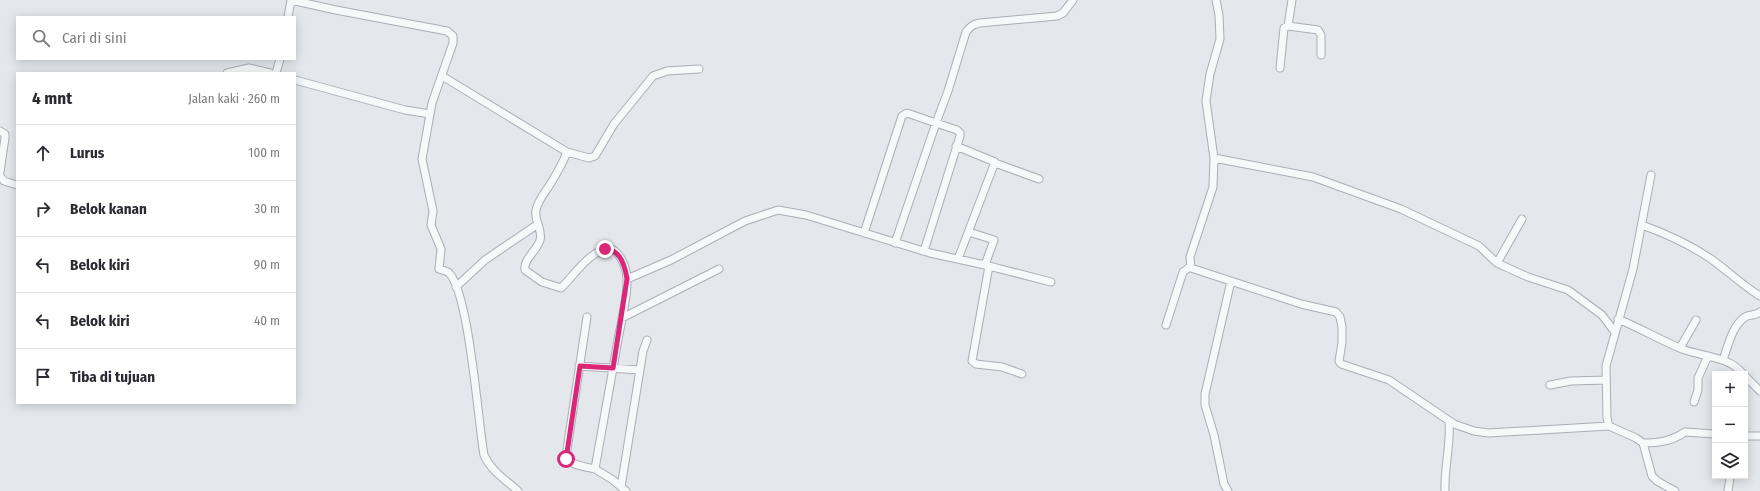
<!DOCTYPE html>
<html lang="id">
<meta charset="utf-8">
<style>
body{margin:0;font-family:"Fira Sans Condensed",sans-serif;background:#f2f2f3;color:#2b2b33}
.controls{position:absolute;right:12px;bottom:12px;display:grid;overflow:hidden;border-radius:0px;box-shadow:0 2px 10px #0003}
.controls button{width:36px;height:36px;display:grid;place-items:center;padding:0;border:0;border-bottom:1px solid #e1e1e2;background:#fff;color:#2b2b33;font:20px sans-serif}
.stop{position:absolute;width:12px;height:12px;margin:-9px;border:3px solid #db2777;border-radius:50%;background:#fff}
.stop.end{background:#db2777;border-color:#fff;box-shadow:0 1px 4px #0008}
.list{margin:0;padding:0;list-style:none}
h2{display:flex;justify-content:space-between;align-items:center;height:52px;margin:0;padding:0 16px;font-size:17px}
h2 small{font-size:13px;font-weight:400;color:#7c7c81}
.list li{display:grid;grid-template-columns:26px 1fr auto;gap:12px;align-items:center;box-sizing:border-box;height:56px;padding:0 16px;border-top:1px solid #e1e1e2}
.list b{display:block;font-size:15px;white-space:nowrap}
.list em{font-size:13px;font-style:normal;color:#7c7c81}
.icon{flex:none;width:22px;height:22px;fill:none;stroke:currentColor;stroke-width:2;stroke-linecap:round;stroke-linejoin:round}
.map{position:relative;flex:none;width:1760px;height:491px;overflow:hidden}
.search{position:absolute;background:#fff;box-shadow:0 2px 10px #0003;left:16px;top:16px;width:280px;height:44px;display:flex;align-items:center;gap:10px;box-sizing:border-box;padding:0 14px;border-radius:0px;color:#7c7c81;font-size:15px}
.panel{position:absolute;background:#fff;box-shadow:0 2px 10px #0003;left:16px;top:72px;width:280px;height:332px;border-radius:0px}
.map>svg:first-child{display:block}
</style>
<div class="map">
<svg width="1760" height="491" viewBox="0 0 1760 491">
<rect width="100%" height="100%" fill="#e4e7ec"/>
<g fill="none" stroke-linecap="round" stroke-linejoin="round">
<defs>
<path id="street" d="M291,0L336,10L447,31L453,36V43L432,103L422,159L433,211L431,225L441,249L439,269C442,270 445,271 448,272C469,289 478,422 484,455C491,471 506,480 518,491
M1216,0L1219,15L1220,39L1210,74L1206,101L1214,158L1213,187L1190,257L1191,268L1301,304L1336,312L1340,317L1342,327V343L1339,361L1341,364L1389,380L1454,424L1474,431L1488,433L1609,426
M1292,0L1288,26L1318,30L1321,35V55
M288,17L291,0
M1280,68L1284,28L1288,26
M227,73L249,68L270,73
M276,73L280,59
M442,76L567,152C563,163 557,173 551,183C546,191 538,200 536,210C534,221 543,230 540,240C537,251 523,259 525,270L542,282L561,288C573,277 588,252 607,249C619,247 627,269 627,279C628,297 620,327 617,345C610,387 602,428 595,469L613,480L626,491
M295,80L405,110L430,114
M0,131L5,134V138L0,172
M956,146L995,162L958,259
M567,152L589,158L595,156L614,124L653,76L667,71L699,69
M1214,158L1313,177L1401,209L1479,246L1497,263L1528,277L1568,290L1602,315L1614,331
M995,163L1039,179
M1651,175L1633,269L1606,366L1607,418L1609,426L1636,438L1643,443L1652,476L1657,481L1675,491
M0,176L4,181L17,185
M1642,225C1667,234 1689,244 1711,259C1728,271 1742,285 1760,296
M969,232L994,240L985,265
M864,233L902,116L907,113L936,123L948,91L966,32C970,27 973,24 980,23L1057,16L1063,13L1073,0
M895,243L936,123L957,130L960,133V136L924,251
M1497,263L1522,219
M989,266L972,361L976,364L1002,367L1022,374
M627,279L671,260L745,221L778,210L806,215L930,253L985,265L1051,282
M456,287L485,260L538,224
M587,317L566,456C567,465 587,467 595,469
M622,318L719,269
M1618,319C1640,328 1660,340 1682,349C1703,357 1729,356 1743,374
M1166,325L1183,272L1191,266
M1680,348L1696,320
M1723,360C1728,346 1732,326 1745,317C1750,314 1755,316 1760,312
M579,366L640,370
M1745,376L1760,391
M1550,385L1571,381L1606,380
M1694,402L1698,390V378L1708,356
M1745,436H1760
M1643,443C1659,443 1672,441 1685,432L1715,434
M621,487L643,351L647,340
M1228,491L1224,484L1214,435L1205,405V394L1231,281
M1445,491C1444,467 1451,445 1449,421
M1728,491L1730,478"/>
</defs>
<!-- street casing -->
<use href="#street" stroke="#a9aeb7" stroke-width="9"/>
<!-- street -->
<use href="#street" stroke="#f7f8fa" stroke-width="7"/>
</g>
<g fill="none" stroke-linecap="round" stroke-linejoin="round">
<!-- route -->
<path stroke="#db2777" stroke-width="5" d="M566,459L580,366L613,368L627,279C625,266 620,249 605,249"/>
</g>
</svg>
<div class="controls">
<button>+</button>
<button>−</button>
<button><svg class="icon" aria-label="layers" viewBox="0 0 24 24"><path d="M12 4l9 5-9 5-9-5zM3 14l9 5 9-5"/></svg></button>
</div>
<div class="stop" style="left:566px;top:459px"></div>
<div class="stop end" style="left:605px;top:249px"></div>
<div class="search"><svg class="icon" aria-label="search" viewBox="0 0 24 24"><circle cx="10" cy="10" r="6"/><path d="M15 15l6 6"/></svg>Cari di sini</div>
<section class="panel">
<h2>4 mnt<small>Jalan kaki · 260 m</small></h2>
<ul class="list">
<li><svg class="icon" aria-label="ahead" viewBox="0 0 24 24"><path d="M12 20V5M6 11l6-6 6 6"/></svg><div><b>Lurus</b></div><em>100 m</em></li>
<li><svg class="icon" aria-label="right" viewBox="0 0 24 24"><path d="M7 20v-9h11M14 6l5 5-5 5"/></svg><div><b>Belok kanan</b></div><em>30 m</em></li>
<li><svg class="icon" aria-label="left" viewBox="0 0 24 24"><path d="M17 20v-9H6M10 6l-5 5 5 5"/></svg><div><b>Belok kiri</b></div><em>90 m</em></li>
<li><svg class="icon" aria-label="left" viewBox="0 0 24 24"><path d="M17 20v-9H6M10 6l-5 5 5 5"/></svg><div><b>Belok kiri</b></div><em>40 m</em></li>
<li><svg class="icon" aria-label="arrive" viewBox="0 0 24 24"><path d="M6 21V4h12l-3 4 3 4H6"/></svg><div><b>Tiba di tujuan</b></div></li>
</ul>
</section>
</div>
